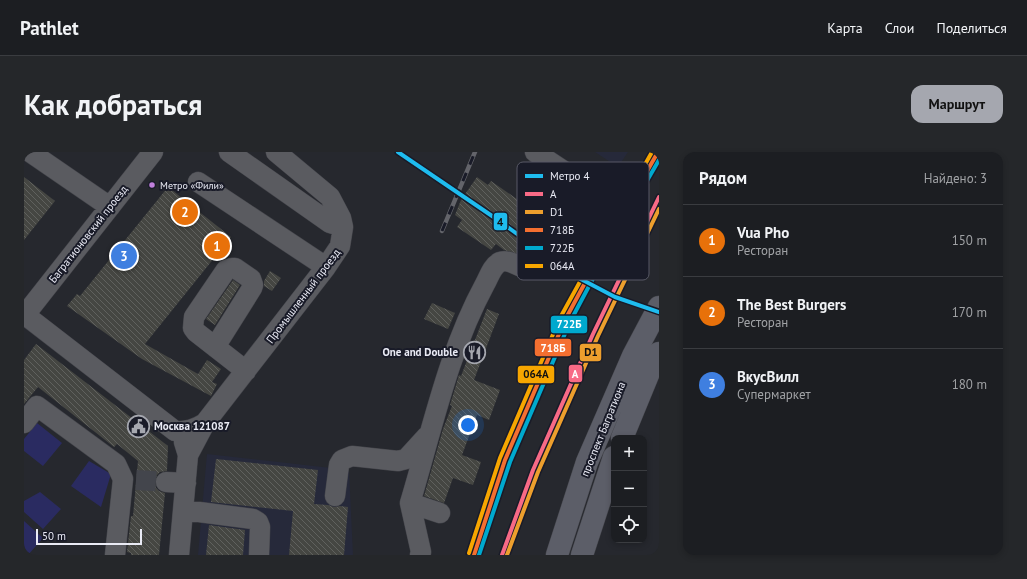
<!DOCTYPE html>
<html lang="ru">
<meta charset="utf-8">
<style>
body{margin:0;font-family:"PT Sans",sans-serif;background:#25272a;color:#f1f3f6}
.controls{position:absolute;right:12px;bottom:12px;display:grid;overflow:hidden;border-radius:8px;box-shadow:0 2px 6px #0003}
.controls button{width:36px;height:36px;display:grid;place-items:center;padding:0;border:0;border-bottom:1px solid #3a3c40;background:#1c1e22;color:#f1f3f6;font:20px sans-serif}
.scale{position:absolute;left:12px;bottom:10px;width:106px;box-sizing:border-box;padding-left:4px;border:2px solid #eaebf5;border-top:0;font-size:11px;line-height:14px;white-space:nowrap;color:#eaebf5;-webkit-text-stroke:3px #191b28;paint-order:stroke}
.you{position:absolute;left:444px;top:273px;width:14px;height:14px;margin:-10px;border:3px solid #fff;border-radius:50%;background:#1a73e8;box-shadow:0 0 0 6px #1a73e833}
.badge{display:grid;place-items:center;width:26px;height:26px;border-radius:50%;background:#a5a7af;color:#fff;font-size:13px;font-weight:700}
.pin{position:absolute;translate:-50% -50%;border:2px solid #fff;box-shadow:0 1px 4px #0006}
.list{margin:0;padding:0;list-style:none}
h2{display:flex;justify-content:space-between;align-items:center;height:52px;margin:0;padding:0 16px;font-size:17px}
h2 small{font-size:13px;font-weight:400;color:#a0a2a5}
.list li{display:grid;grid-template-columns:26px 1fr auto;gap:12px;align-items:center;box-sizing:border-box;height:72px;padding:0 16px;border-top:1px solid #3a3c40}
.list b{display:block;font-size:15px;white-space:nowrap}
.list p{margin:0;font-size:13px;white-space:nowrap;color:#a0a2a5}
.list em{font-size:13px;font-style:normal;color:#a0a2a5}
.icon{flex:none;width:22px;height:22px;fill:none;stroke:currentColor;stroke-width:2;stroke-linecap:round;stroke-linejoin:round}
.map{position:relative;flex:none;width:635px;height:403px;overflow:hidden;border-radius:12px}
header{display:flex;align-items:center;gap:24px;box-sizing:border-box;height:56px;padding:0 20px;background:#1c1e22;border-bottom:1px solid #3a3c40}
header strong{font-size:19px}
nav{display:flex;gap:22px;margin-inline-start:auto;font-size:14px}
.intro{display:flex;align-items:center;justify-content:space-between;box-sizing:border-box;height:96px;padding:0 24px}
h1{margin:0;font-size:28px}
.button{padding:10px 18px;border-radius:12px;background:#a5a7af;color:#111;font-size:14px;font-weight:700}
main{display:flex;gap:24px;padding:0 24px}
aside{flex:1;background:#1c1e22;border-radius:12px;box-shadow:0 2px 6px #0003}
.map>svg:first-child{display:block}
</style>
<header>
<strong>Pathlet</strong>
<nav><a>Карта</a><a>Слои</a><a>Поделиться</a></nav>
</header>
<div class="intro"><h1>Как добраться</h1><a class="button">Маршрут</a></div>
<main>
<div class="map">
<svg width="635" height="403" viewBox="0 0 635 403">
<defs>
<pattern id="building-back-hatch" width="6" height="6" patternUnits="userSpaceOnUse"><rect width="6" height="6" fill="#454642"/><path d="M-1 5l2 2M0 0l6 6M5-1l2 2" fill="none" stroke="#60615e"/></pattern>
</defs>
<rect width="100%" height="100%" fill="#26282e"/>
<!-- built -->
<path fill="#26293a" d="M571,0H604L594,15Z
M183,302L325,318L329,403H174Z"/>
<!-- green -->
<path fill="#2a2b61" d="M13,271L38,291L19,314L0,299V287Z
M65,309L87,322L77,355L47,334Z
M16,340L37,357L19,377L0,360V349Z
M0,369L19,386L4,403H0Z"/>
<!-- building -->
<path fill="url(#building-back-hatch)" d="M0,25L31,49L0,88Z
M453,25L464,33L467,29L500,52L496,58L519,74L498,103L480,98L472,92L467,98L433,75L438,68L431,63L437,48Z
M144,35L207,85L121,192L174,222L183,208L197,217L188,230L193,232L187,244L118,207L43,154L53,142L56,144Z
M246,119L257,126L248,139L240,134V129Z
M209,128L216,133L191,173L182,167Z
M408,151L431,161L424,177L400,167Z
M463,157L475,162L450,228L476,238L465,268L453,263L438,303L457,310L449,333L429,326L420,351L400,344L419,277L428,254L426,253L435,223L437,224Z
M12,192L144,294L143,319L136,320L133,323L131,329L132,336L135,339L141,341L135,403H107V401L103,400L107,364H109L114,309L93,292L90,295L14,235L0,252V208Z
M192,307L294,318L290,352L304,353L310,355L316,354L324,355L320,403H265L269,359L187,350Z
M185,373L221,378L219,403H182Z"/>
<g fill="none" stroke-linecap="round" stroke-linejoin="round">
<!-- minor-tunnel -->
<path stroke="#43454c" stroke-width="20" stroke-dasharray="20 10" stroke-linecap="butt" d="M112,328L142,330"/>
<defs>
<path id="minor" d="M6,0L86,55
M205,0L306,71L319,75
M174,30L302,115
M1,163L151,279C163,280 171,277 181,271
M0,164L129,0
M191,195L228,136L229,133L227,127L211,116H208L202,118L170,165L169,176L172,180L222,219
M0,271L13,254L92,312L99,327L91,403
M164,303L181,271L302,115L316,94L319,75L317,66L306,45L252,0
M142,330L162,331
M311,344L315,313L318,308L328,304L374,309L382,307L403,284
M386,351L397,400L396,403
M160,360H175L229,367L234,370L236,375L235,403
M416,361L386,351C408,278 424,200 461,132C465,125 468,114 476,110C483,107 495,114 502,117L534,73L550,47L552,38L551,30L543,21L511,0
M155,403L164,303L160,290"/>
<path id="major" d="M598,286L628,213L635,201
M533,403L563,310L609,204L635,155
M558,403L590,305"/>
</defs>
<!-- minor casing -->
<use href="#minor" stroke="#44454b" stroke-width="21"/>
<!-- major casing -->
<use href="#major" stroke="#44454b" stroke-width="23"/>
<!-- minor -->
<use href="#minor" stroke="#5a5b60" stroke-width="20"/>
<!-- major -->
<use href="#major" stroke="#5c5e68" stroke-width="22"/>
<defs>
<path id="rail" d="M418,79L451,0"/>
</defs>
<!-- rail casing -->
<use href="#rail" stroke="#63646a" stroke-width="4.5"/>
<!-- rail -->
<use href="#rail" stroke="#191b28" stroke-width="3" stroke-dasharray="9" stroke-linecap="butt"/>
<defs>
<path id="rail-1" d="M478,403L509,318L569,182L635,45"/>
<path id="rail-2" d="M483,403L514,320L574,184L635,57"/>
<path id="rail-3" d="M450,403L481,308L541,168L595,68L634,0"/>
<path id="rail-4" d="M455,403L486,310L546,170L599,70L635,8"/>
<path id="rail-5" d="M445,401L476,306L536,166L591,66L628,0"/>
</defs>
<!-- rail-1 casing -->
<use href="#rail-1" stroke="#191b28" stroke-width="7"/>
<!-- rail-2 casing -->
<use href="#rail-2" stroke="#191b28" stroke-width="7"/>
<!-- rail-3 casing -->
<use href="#rail-3" stroke="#191b28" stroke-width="7"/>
<!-- rail-4 casing -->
<use href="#rail-4" stroke="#191b28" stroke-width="7"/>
<!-- rail-5 casing -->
<use href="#rail-5" stroke="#191b28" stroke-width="7"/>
<!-- rail-1 -->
<use href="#rail-1" stroke="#f86a86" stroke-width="4"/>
<!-- rail-2 -->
<use href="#rail-2" stroke="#ed9f2d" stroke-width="4"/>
<!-- rail-3 -->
<use href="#rail-3" stroke="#f46f30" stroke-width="4"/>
<!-- rail-4 -->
<use href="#rail-4" stroke="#00a9ce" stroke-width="4"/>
<!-- rail-5 -->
<use href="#rail-5" stroke="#f7a600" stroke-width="4"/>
<defs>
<path id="metro-1" d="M374,0L471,66L553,125L591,145L635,160"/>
</defs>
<!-- metro-1 casing -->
<use href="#metro-1" stroke="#191b28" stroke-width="7"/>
<!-- metro-1 -->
<use href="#metro-1" stroke="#1ebcef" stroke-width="4"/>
</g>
<!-- icons -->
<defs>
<symbol id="restaurant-ring" viewBox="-11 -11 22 22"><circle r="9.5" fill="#191b28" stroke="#a5a7af" stroke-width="1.5"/><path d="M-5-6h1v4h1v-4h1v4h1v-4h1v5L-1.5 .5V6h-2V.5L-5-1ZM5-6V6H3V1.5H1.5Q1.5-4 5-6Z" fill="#a5a7af"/></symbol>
<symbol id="civic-ring" viewBox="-11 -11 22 22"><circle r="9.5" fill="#191b28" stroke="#a5a7af" stroke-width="1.5"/><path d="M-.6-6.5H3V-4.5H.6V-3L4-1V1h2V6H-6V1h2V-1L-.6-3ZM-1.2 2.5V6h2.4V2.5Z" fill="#a5a7af"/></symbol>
</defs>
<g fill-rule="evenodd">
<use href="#restaurant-ring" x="438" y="188" width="25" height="25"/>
<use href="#civic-ring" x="102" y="262" width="25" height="25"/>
</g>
<!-- markers -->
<circle fill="#c07fdc" stroke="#191b28" stroke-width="1.5" cx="128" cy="33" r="3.5"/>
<g text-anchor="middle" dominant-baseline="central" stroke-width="4" stroke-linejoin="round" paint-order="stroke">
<!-- bus labels -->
<g font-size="10" fill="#eaebf5" stroke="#191b28" text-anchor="start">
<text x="136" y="33">Метро «Фили»</text>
</g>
<!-- street labels -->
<g font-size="11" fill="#eaebf5" stroke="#191b28">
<text transform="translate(64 82) rotate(-52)">Багратионовский проезд</text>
<text transform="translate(279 144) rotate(-53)">Промышленный проезд</text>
<text transform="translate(579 277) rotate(-68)">проспект Багратиона</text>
</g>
<!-- poi labels -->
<g font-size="11" font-weight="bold" fill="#eaebf5" stroke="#191b28" text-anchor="end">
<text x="434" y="200">One and Double</text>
<text x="130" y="274" text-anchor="start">Москва 121087</text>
</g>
</g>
<!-- legend -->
<rect x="493" y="10" width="132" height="118" rx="6" fill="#191b28" stroke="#585966" stroke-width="1"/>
<rect x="501" y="22" width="18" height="4" fill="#1ebcef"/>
<rect x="501" y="40" width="18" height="4" fill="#f86a86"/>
<rect x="501" y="58" width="18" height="4" fill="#ed9f2d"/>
<rect x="501" y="76" width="18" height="4" fill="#f46f30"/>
<rect x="501" y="94" width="18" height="4" fill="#00a9ce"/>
<rect x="501" y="112" width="18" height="4" fill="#f7a600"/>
<g font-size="11" fill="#eaebf5">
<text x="526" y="28">Метро 4</text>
<text x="526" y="46">A</text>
<text x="526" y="64">D1</text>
<text x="526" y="82">718Б</text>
<text x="526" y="100">722Б</text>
<text x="526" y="118">064А</text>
</g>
<g stroke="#191b28" stroke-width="1.5">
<rect x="469" y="60" width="15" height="19" rx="4" fill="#1ebcef"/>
<rect x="526" y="163" width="38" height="19" rx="4" fill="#00a9ce"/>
<rect x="510" y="186" width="38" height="19" rx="4" fill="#f46f30"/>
<rect x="555" y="191" width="23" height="19" rx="4" fill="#ed9f2d"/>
<rect x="544" y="212" width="15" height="19" rx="4" fill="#f86a86"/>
<rect x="493" y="213" width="38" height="19" rx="4" fill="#f7a600"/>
</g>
<g font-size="11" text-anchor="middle" font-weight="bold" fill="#fff">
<text x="545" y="176">722Б</text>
<text x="529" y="200">718Б</text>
<text x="551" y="226">A</text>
</g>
<g font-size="11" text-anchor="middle" font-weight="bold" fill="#111">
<text x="476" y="74">4</text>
<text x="567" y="204">D1</text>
<text x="512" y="226">064А</text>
</g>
</svg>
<div class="controls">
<button>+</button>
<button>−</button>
<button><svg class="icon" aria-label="locate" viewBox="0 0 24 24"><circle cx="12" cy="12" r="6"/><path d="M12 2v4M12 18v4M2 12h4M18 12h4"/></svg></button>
</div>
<div class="scale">50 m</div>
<div class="you"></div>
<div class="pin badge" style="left:193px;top:94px;background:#e8710a">1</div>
<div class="pin badge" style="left:161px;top:60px;background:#e8710a">2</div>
<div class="pin badge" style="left:100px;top:104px;background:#3f7fe0">3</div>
</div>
<aside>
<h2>Рядом<small>Найдено: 3</small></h2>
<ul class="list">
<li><span class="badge" style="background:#e8710a">1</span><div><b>Vua Pho</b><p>Ресторан</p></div><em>150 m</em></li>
<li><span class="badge" style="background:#e8710a">2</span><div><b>The Best Burgers</b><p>Ресторан</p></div><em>170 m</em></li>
<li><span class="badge" style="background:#3f7fe0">3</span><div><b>ВкусВилл</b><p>Супермаркет</p></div><em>180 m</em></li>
</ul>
</aside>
</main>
